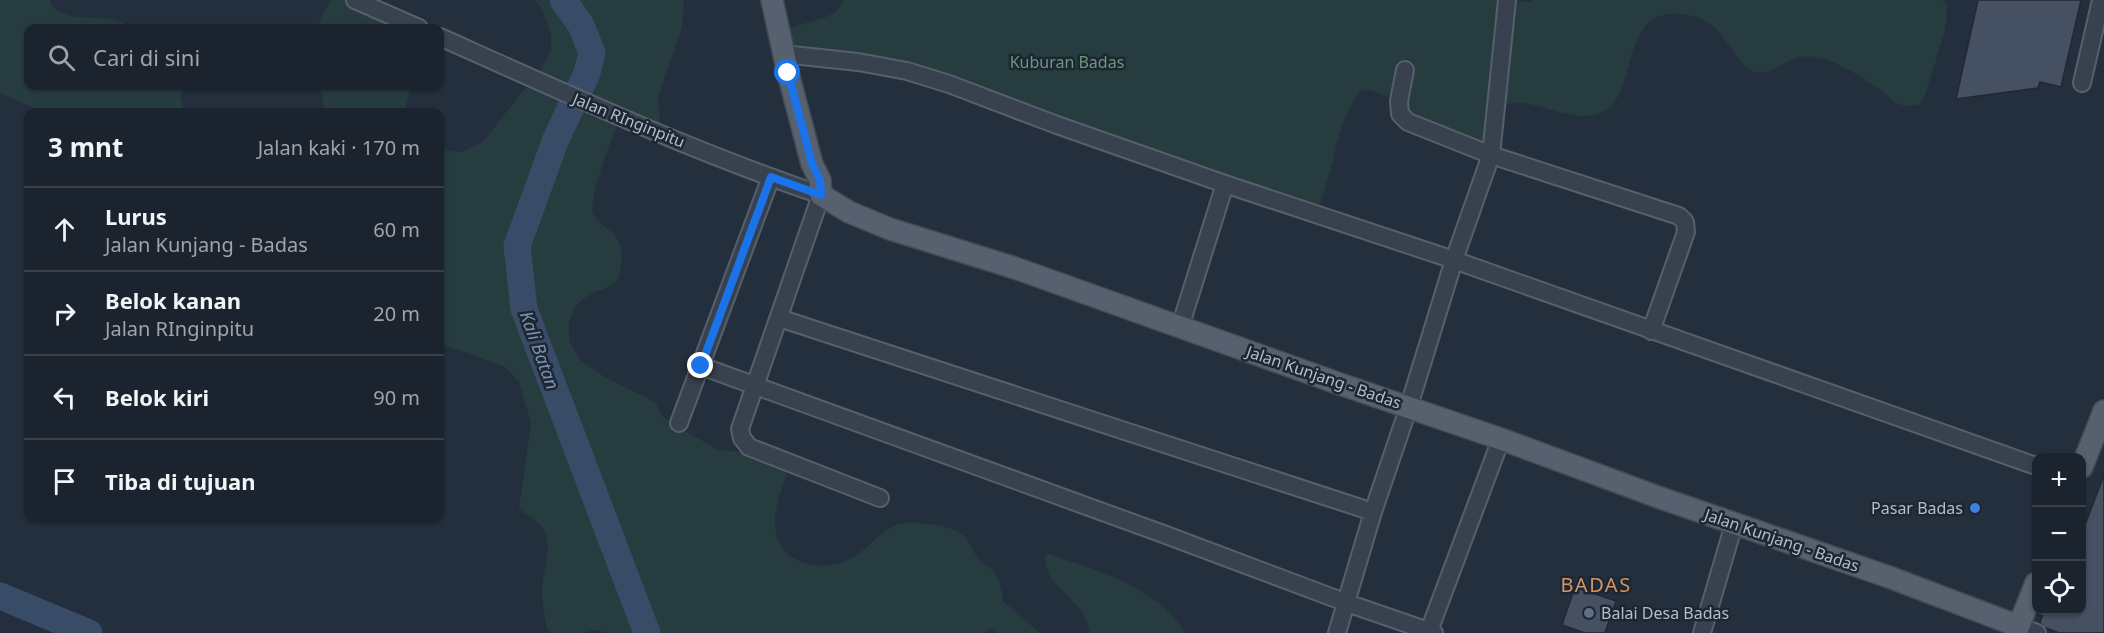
<!DOCTYPE html>
<html lang="id">
<meta charset="utf-8">
<style>
body{margin:0;font-family:"Noto Sans",sans-serif;background:#282f3a;color:#f1f3f6}
.controls{position:absolute;right:18px;bottom:18px;display:grid;overflow:hidden;border-radius:12px;box-shadow:0 2px 4px #0004}
.controls button{width:54px;height:54px;display:grid;place-items:center;padding:0;border:0;border-bottom:2px solid #39404a;background:#1b232e;color:#f1f3f6;font:30px sans-serif}
.stop{position:absolute;width:18px;height:18px;margin:-14px;border:4px solid #1a73e8;border-radius:50%;background:#fff}
.stop.end{background:#1a73e8;border-color:#fff;box-shadow:0 2px 6px #0008}
.list{margin:0;padding:0;list-style:none}
h2{display:flex;justify-content:space-between;align-items:center;height:78px;margin:0;padding:0 24px;font-size:26px}
h2 small{font-size:20px;font-weight:400;color:#a0a4aa}
.list li{display:grid;grid-template-columns:39px 1fr auto;gap:18px;align-items:center;box-sizing:border-box;height:84px;padding:0 24px;border-top:2px solid #39404a}
.list b{display:block;font-size:22px;white-space:nowrap}
.list p{margin:0;font-size:20px;white-space:nowrap;color:#a0a4aa}
.list em{font-size:20px;font-style:normal;color:#a0a4aa}
.icon{flex:none;width:33px;height:33px;fill:none;stroke:currentColor;stroke-width:2;stroke-linecap:round;stroke-linejoin:round}
.map{position:relative;flex:none;width:2104px;height:633px;overflow:hidden}
.search{position:absolute;background:#1b232e;box-shadow:0 2px 4px #0004;left:24px;top:24px;width:420px;height:66px;display:flex;align-items:center;gap:15px;box-sizing:border-box;padding:0 21px;border-radius:12px;color:#a0a4aa;font-size:22px}
.panel{position:absolute;background:#1b232e;box-shadow:0 2px 4px #0004;left:24px;top:108px;width:420px;height:414px;border-radius:12px}
.map>svg:first-child{display:block}
</style>
<div class="map">
<svg width="2104" height="633" viewBox="0 0 2104 633">
<rect width="100%" height="100%" fill="#242f3e"/>
<!-- green -->
<path fill="#263c3f" d="M0,0H49C58,22 89,16 109,19C119,21 127,24 135,28H28V86H184L180,98L185,112H43L0,93Z
M330,0H355L419,28H317Z
M534,0H684L682,27L658,97L661,133L620,117C613,137 589,195 593,212C596,224 609,227 615,236C625,249 622,267 617,281L606,288L591,293L576,305L569,321V341L580,360L606,378L655,402L663,417L683,430L717,449L743,453L749,447L790,463C785,478 779,495 776,511C768,554 805,574 843,562C860,557 872,540 887,530C890,528 895,525 899,524C914,521 955,525 965,537C970,542 973,551 977,557C980,563 985,564 990,568C1000,576 1002,590 1003,601L1040,633H997L990,628L986,633H607L594,630L583,633H549C544,618 542,603 542,587C544,566 556,540 538,523C533,518 525,514 519,509L531,423L519,382L505,367L440,343V150L462,152L484,141L520,94L535,80L551,51V34L543,10Z
M844,0H1503L1530,2L1534,0H1942L1946,3L1947,18L1944,33L1925,96L1919,105C1912,106 1904,107 1897,103C1892,101 1888,95 1883,92C1868,81 1842,64 1824,59C1816,57 1809,55 1801,57C1779,60 1766,85 1744,65C1740,61 1736,55 1733,51C1717,28 1709,17 1680,14C1620,8 1638,90 1606,110C1580,125 1548,106 1522,103C1516,103 1509,104 1504,104L1491,155L1408,122L1398,101L1370,90L1361,91C1344,111 1339,134 1333,160C1328,178 1322,197 1317,215L949,84L783,54L779,31L826,17L836,12Z
M320,86H412L404,112H325Z
M1046,553C1093,569 1160,587 1185,633H1090C1089,629 1088,623 1086,619C1074,594 1041,584 1046,553Z"/>
<g fill="none" stroke-linecap="round" stroke-linejoin="round">
<!-- river -->
<path stroke="#394c67" stroke-width="27" d="M563,0L581,25L592,53L587,73L556,139L517,246L524,309L647,633
M0,596L89,633"/>
</g>
<!-- building -->
<path fill="#455162" stroke="#1f2835" stroke-width="1.5" d="M1978,0H2081L2061,87L2040,82L2038,88L1956,99Z
M2104,475V633H2059L2046,628L2040,623L2044,610H2082V533Z
M1575,587L1616,601L1605,633H1585L1562,625Z"/>
<g fill="none" stroke-linecap="round" stroke-linejoin="round">
<defs>
<path id="minor" d="M355,0L419,28
M440,37C565,93 691,151 821,195L740,429L742,438L749,447L880,498
M783,54L858,62L907,71L949,84L1057,125L1225,184L1454,260L2036,466
M1405,70L1399,101L1400,114L1408,122L1491,155L1507,0
M2082,83L2101,0
M779,318L1373,512
M1180,327L1225,184
M701,366L1166,535L1347,603L1434,633
M679,423L771,177
M2018,626L2037,633
M1429,631L1501,439
M1337,633L1373,512L1409,406L1454,260L1491,155L1679,216L1685,222L1686,232L1651,331
M1702,633L1734,524"/>
<path id="major" d="M772,0L788,73L812,164L820,180L821,195L849,212L890,229L1015,268L1340,384L1501,439L1658,497L1889,577L2018,626
M2082,467L2104,411
M2016,633L2036,583"/>
</defs>
<!-- minor casing -->
<use href="#minor" stroke="#565f6c" stroke-width="20"/>
<!-- major casing -->
<use href="#major" stroke="#414a57" stroke-width="24"/>
<!-- minor -->
<use href="#minor" stroke="#38414e" stroke-width="16"/>
<!-- major -->
<use href="#major" stroke="#56606e" stroke-width="21"/>
</g>
<g fill="none" stroke-linecap="round" stroke-linejoin="round">
<!-- route -->
<path stroke="#1a73e8" stroke-width="8" d="M701,366L771,177L821,195L820,180L812,164L788,73"/>
</g>
<!-- markers -->
<circle fill="#3f7fe0" stroke="#1d2633" stroke-width="2" cx="1975" cy="508" r="6"/>
<circle fill="#5c6f8a" stroke="#1d2633" stroke-width="2" cx="1589" cy="613" r="6"/>
<g text-anchor="middle" dominant-baseline="central" stroke-width="5" stroke-linejoin="round" paint-order="stroke">
<!-- park labels -->
<g font-size="16" fill="#6b9a76" stroke="#1d2633">
<text x="1067" y="62">Kuburan Badas</text>
</g>
<!-- street labels -->
<g font-size="16" fill="#b4bcc9" stroke="#1d2633">
<text transform="translate(629 120) rotate(22)">Jalan RInginpitu</text>
<text transform="translate(1324 377) rotate(19)">Jalan Kunjang - Badas</text>
<text transform="translate(1782 540) rotate(19)">Jalan Kunjang - Badas</text>
</g>
<!-- poi labels -->
<g font-size="16" fill="#b4bcc9" stroke="#1d2633" text-anchor="end">
<text x="1963" y="508">Pasar Badas</text>
<text x="1601" y="613" text-anchor="start">Balai Desa Badas</text>
</g>
<!-- water labels -->
<g font-size="18" font-style="italic" fill="#7c92b1" stroke="#1d2633">
<text transform="translate(540 350) rotate(70)">Kali Batan</text>
</g>
<!-- quarter labels -->
<g font-size="20" letter-spacing="1.5" fill="#d59563" stroke="#1d2633">
<text x="1596" y="584">BADAS</text>
</g>
</g>
</svg>
<div class="controls">
<button>+</button>
<button>−</button>
<button><svg class="icon" aria-label="locate" viewBox="0 0 24 24"><circle cx="12" cy="12" r="6"/><path d="M12 2v4M12 18v4M2 12h4M18 12h4"/></svg></button>
</div>
<div class="stop" style="left:788px;top:73px"></div>
<div class="stop end" style="left:701px;top:366px"></div>
<div class="search"><svg class="icon" aria-label="search" viewBox="0 0 24 24"><circle cx="10" cy="10" r="6"/><path d="M15 15l6 6"/></svg>Cari di sini</div>
<section class="panel">
<h2>3 mnt<small>Jalan kaki · 170 m</small></h2>
<ul class="list">
<li><svg class="icon" aria-label="ahead" viewBox="0 0 24 24"><path d="M12 20V5M6 11l6-6 6 6"/></svg><div><b>Lurus</b><p>Jalan Kunjang - Badas</p></div><em>60 m</em></li>
<li><svg class="icon" aria-label="right" viewBox="0 0 24 24"><path d="M7 20v-9h11M14 6l5 5-5 5"/></svg><div><b>Belok kanan</b><p>Jalan RInginpitu</p></div><em>20 m</em></li>
<li><svg class="icon" aria-label="left" viewBox="0 0 24 24"><path d="M17 20v-9H6M10 6l-5 5 5 5"/></svg><div><b>Belok kiri</b></div><em>90 m</em></li>
<li><svg class="icon" aria-label="arrive" viewBox="0 0 24 24"><path d="M6 21V4h12l-3 4 3 4H6"/></svg><div><b>Tiba di tujuan</b></div></li>
</ul>
</section>
</div>
